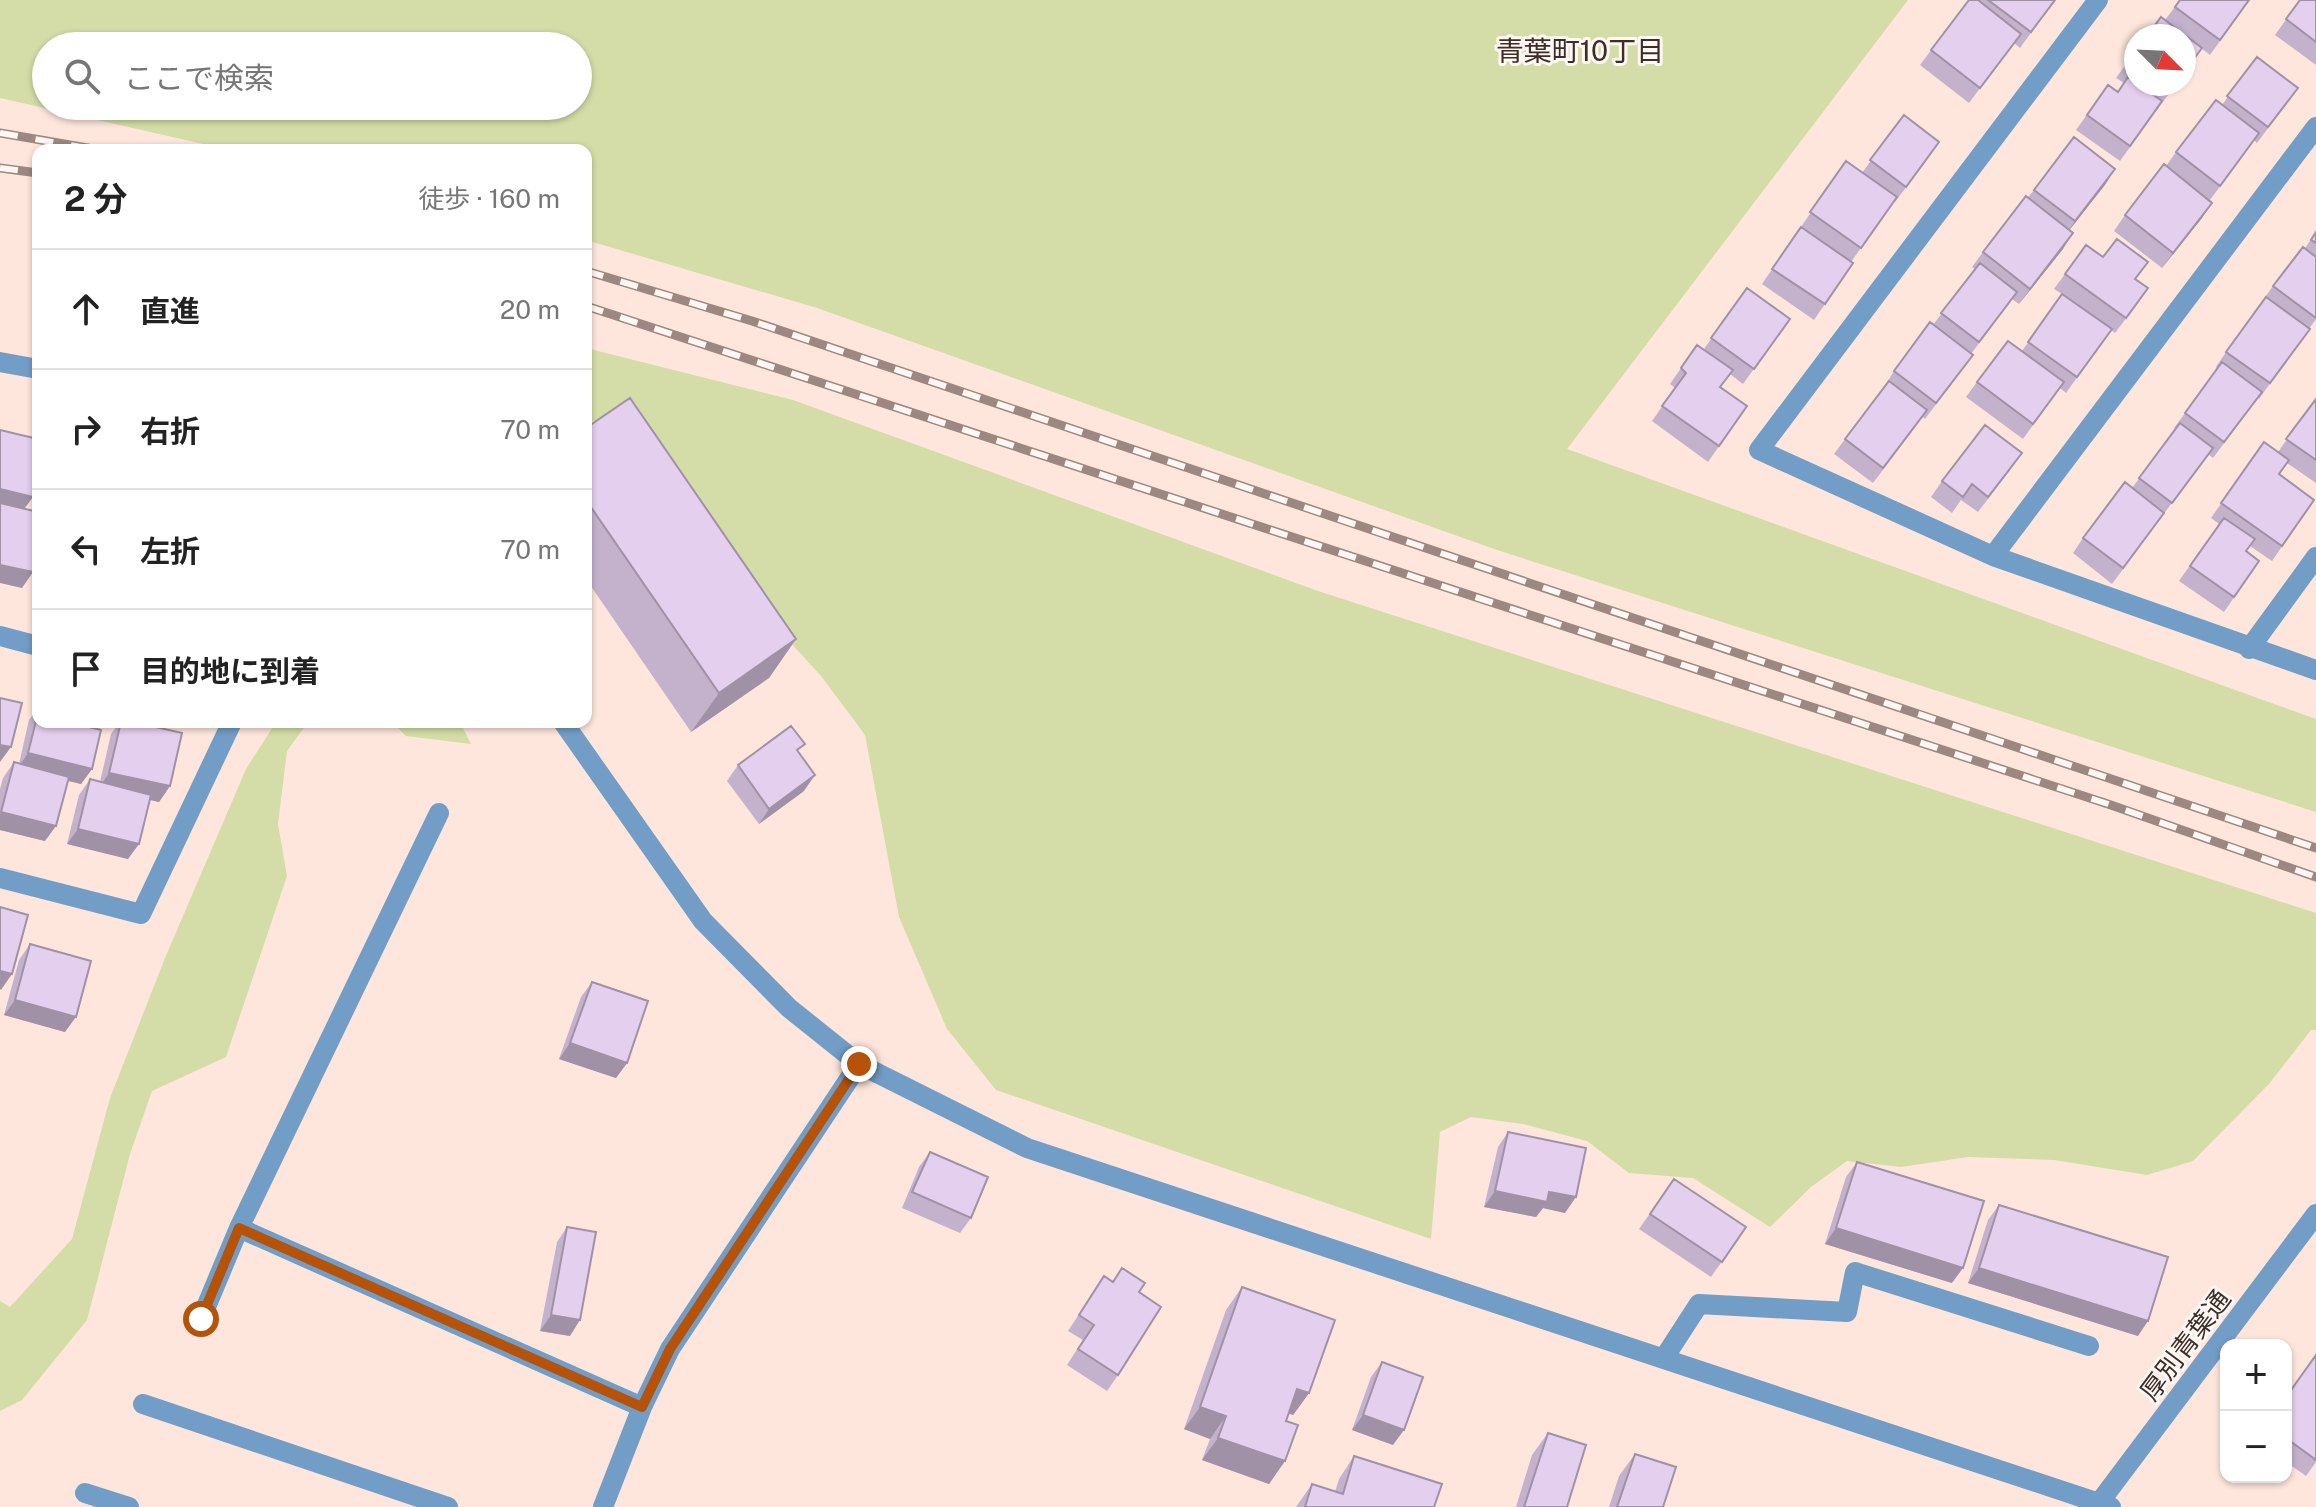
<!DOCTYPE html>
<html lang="ja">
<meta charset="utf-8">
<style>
body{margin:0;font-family:"Public Sans","Noto Sans JP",sans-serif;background:#f6f6f6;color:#222}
.controls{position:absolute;right:24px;bottom:24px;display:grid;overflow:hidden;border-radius:16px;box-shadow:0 2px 6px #0004}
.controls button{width:72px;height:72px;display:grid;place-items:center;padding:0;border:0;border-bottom:2px solid #e0e0e0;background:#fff;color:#222;font:40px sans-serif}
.compass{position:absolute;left:2124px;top:24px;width:72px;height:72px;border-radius:50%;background:#fff;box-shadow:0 2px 6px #0004;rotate:114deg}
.stop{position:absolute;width:24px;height:24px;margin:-18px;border:6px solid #b45309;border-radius:50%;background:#fff}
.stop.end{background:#b45309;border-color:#fff;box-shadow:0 2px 8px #0008}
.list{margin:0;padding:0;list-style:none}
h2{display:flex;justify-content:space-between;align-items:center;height:104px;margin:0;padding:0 32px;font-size:34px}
h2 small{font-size:26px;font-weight:400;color:#767676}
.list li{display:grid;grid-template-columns:52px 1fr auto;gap:24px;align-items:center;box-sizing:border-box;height:120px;padding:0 32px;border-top:2px solid #e0e0e0}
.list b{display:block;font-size:30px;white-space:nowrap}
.list em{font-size:26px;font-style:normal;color:#767676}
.icon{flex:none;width:44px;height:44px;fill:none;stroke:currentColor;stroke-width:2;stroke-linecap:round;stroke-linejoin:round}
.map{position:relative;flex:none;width:2316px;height:1507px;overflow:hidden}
.search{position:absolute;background:#fff;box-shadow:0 2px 6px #0004;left:32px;top:32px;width:560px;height:88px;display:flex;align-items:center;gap:20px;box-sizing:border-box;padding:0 28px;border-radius:44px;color:#767676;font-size:30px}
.panel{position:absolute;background:#fff;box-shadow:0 2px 6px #0004;left:32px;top:144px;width:560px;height:584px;border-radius:16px}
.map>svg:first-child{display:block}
</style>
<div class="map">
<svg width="2316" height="1507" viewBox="0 0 2316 1507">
<rect width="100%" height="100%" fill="#fee6dc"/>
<!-- green -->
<path fill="#d4dda7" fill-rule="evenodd" d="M0,0H1908L1567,449L2316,719V812L1497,550L817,308L586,240V150H230L0,98ZM578,46V106H46V46Z
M586,348L793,400L1318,591L2316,913V1030H2311L2269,1084L2193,1161L2147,1175L2054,1160L1968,1157L1901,1167L1847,1161L1811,1187L1770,1227L1693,1178L1629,1173L1587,1141L1523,1124L1471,1117L1440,1132L1431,1239L996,1090L947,1029L899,917L865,735L821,676L757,606L612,418L586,422Z
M276,722H308L287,751L278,824L287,876L226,1057L152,1091L130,1154L87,1320L22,1400L0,1411V1301L10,1307L72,1239L110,1098L165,958L246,769Z
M392,722H460L471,744L406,736Z"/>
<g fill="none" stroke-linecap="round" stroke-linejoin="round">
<!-- service -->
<path stroke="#729dc6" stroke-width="20" d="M239,1228L642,1407
M201,1319L239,1228L439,813
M1664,1358L1699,1304L1847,1312L1855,1272L2089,1346
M143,1404L448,1507
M85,1493L129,1507
M603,1507L642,1407L670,1349L859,1064"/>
<!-- minor -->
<path stroke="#729dc6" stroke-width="20" d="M2098,0L1759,450L1993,556L2316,670
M1993,556L2316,127
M0,636L38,646
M2249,649L2316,557
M0,878L141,914L232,722"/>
<!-- tertiary -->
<path stroke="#729dc6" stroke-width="20" d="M0,362L38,369
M563,722L703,921L789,1008L859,1064L1027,1148L2111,1507
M2096,1507L2316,1214"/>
<defs>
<path id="rail" d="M0,133L99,150
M0,168L38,173
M586,271L752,321L2316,848
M586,306L2108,804L2316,877"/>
</defs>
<!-- rail casing -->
<use href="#rail" stroke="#9c8880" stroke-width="9"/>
<!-- rail -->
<use href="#rail" stroke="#fff7f4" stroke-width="6" stroke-dasharray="18" stroke-linecap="butt"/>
</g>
<!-- wall -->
<path fill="#c4b2cd" d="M1969,0H2055L2020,48L2014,43L1969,103L1920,65Z
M2180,0H2249L2210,55L2165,20Z
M2300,0H2316V65L2275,35Z
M2136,50V84H2176L2120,161L2076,130L2108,85L2118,92L2124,83L2116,78Z
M2257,57L2298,88L2257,143L2254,140L2210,200L2202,218L2162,268L2114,231L2125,215L2166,166L2176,152L2222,105Z
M1904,115L1929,157L1895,202L1894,201L1851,262L1853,263L1814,320L1762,284L1846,161L1862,173Z
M2115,169L2069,230L2063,249L2019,304L2012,299L1971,354L1973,355L1962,370L1925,419L1923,417L1873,483L1834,454L1884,387L1894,371L1933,325L1975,269L1972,267L1983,252L2034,190Z
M2316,232V319L2259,399L2258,398L2213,458L2208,454L2112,584L2073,553L2083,538L2132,488L2176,429L2174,428L2218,369L2216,367L2226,352L2273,286L2305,248Z
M2086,245L2136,280L2137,304L2115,333L2111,330L2066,393L2060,388L2023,439L1966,397L1977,382L2022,351L2062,294L2054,289Z
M1747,288L1790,319L1743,384L1730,374L1720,387L1747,406L1708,462L1652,421L1675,388L1670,384L1697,345L1704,349Z
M2316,399V483L2287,463L2279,474L2314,500L2272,561L2250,546L2246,551L2259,561L2224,612L2179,581L2219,524L2211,518L2264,442L2278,452Z
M586,428L796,639L769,678L691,732L586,579Z
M2011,469L1978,512L1961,500L1952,513L1931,497L1942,481Z
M38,478V506L32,504Z
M38,565V588L32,587Z
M38,708V722L85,726L92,769L81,784L68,781L45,841L0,830V789L3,778L14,762L19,764L29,720Z
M120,722H134L170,786L159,802L150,800L128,859L67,844L79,795L90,779L100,782L111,734Z
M799,753L804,791L759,824L727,781L738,765Z
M30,944L65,1032L4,1015L19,960Z
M592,982L627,1063L616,1078L559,1059L581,997Z
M1508,1132L1565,1213L1543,1208L1536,1217L1484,1207L1498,1147Z
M930,1152L971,1218L960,1233L902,1208L919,1167Z
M1857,1162L1952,1283L1825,1244L1846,1177Z
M1674,1179L1746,1227L1711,1277L1639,1229Z
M1999,1205L2138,1336L1968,1283L1988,1220Z
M567,1227L570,1336L540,1331L557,1242Z
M1104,1276L1113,1282L1139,1292L1118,1375L1107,1391L1067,1365L1083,1340L1068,1331Z
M1242,1287L1309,1393L1293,1415L1289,1413L1286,1421L1285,1461L1269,1484L1202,1460L1210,1439L1184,1429L1226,1310Z
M2316,1355V1462L2306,1476L2286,1462V1397Z
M1382,1362L1393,1445L1352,1430L1371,1377Z
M1548,1433L1567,1507H1516L1532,1455Z
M1635,1454L1663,1507H1609L1619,1476Z
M1354,1456L1434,1507H1296L1312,1484L1335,1492L1339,1479Z"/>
<!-- shaded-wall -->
<path fill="#a091a7" d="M2115,169L2105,185L2064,237L2075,221Z
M2212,203L2202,218L2162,268L2173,253Z
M2073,233L2063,249L2019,304L2030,289Z
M0,489L33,497L22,512L0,507Z
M38,495V506L32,504Z
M0,565L33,572L22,588L0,583Z
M38,579V588L32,587Z
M796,639L769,678L691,732L719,693Z
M0,745L11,747L0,762Z
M28,753L92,769L81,784L18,768Z
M109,773L170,786L159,802L99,788Z
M815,775L804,791L759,824L769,809Z
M1,812L56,826L45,841L0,830V814Z
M78,829L139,844L128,859L67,844Z
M0,971L12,974L1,990L0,989Z
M15,1000L76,1017L65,1032L4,1015Z
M570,1043L627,1063L616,1078L559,1059Z
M1495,1191L1549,1192L1576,1197L1565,1213L1543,1208L1536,1217L1484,1207Z
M1836,1228L1963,1268L1952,1283L1825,1244Z
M1979,1268L2148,1321L2138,1336L1968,1283Z
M551,1315L580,1320L570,1336L540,1331Z
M1297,1389L1309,1393L1293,1415L1282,1411Z
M1200,1407L1226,1416L1210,1439L1184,1429Z
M1363,1415L1404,1430L1393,1445L1352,1430Z
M1218,1438L1285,1461L1269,1484L1202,1460Z"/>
<!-- building -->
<path fill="#e4cfee" stroke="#a091a7" stroke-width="2" d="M1969,0H1978L2021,34L1980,88L1931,50Z
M1988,0H2055L2031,32Z
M2180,0H2249L2220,40L2175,7Z
M2300,0H2316V42L2286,19Z
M2161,17L2202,48L2184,72V36H2147Z
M2136,50V69L2127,63Z
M2257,57L2298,88L2268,127L2227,96Z
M2128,77L2162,101L2130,146L2087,115L2108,85L2118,92Z
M2155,84H2175L2168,93Z
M2216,100L2259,133L2220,186L2176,152Z
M1904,115L1939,142L1906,187L1870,160Z
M2074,137L2115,169L2075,221L2034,190Z
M1846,161L1897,197L1861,248L1810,212Z
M2164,164L2212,203L2173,253L2125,215Z
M2026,196L2073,233L2030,289L1983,252Z
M1801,227L1853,263L1825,304L1772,269Z
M2316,232V243L2311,240Z
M2117,239L2148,262L2135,279L2148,288L2126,318L2065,274L2086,245L2103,257Z
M2303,247L2316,257V318L2273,286Z
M1980,263L2017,292L1979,342L1941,313Z
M1747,288L1790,319L1754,369L1711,338Z
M2062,294L2112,329L2077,377L2028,342Z
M2266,297L2310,329L2270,383L2226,352Z
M1930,322L1973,355L1936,403L1894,371Z
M2008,341L2064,382L2033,424L1977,382Z
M1697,345L1733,370L1720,387L1747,406L1719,446L1662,406L1686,373L1681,368Z
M2222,362L2262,392L2224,442L2185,413Z
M1889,381L1927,410L1883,468L1845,439Z
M630,398L796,639L719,693L586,500V428Z
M2316,399V460L2286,439Z
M2180,423L2213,448L2172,503L2139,478Z
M1985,425L2022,453L1988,497L1972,484L1963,497L1942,481Z
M0,430L38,439V475L33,497L0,489Z
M2264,442L2289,460L2279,474L2314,500L2282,546L2221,503Z
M2125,482L2164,513L2123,568L2083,538Z
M0,503L38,512V551L33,572L0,565Z
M2224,518L2255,539L2246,551L2259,561L2234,597L2190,566Z
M0,698L22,703L11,747L0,745Z
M38,713V722H86L85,726L101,730L92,769L28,753Z
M121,722H134L182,733L170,786L109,773Z
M791,726L805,744L797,750L815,775L769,809L738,765Z
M14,762L69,777L56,826L1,812Z
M90,779L151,795L139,844L78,829Z
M0,907L28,915L12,974L0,971Z
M30,944L91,961L76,1017L15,1000Z
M592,982L648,1001L627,1063L570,1043Z
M1508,1132L1586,1148L1576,1197L1549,1192L1547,1202L1495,1191Z
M930,1152L988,1177L971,1218L912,1192Z
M1857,1162L1984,1201L1963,1268L1836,1228Z
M1674,1179L1746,1227L1722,1262L1650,1214Z
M1999,1205L2168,1257L2148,1321L1979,1268Z
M567,1227L596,1232L580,1320L551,1315Z
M1122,1268L1145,1283L1139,1292L1161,1307L1118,1375L1078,1349L1094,1325L1079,1315L1104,1276L1113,1282Z
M1242,1287L1335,1320L1309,1393L1297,1389L1286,1421L1298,1425L1285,1461L1218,1438L1226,1416L1200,1407Z
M2316,1355V1460L2286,1438V1397Z
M1382,1362L1423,1377L1404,1430L1363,1415Z
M1548,1433L1586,1445L1567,1507H1524Z
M1635,1454L1676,1467L1663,1507H1617Z
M1354,1456L1442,1484L1434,1507H1305L1312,1484L1343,1494Z"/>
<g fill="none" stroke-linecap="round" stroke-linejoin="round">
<!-- route -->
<path stroke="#b45309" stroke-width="10" d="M201,1319L239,1228L642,1407L670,1349L859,1064"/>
</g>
<g text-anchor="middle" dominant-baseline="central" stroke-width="6" stroke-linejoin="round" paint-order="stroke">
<!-- street labels -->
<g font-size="26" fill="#3c2d27" stroke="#fff7f4">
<text transform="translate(2185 1345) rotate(-53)">厚別青葉通</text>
</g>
<!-- neighbourhood labels -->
<g font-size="28" fill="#3c2d27" stroke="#fff7f4">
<text x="1580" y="50">青葉町10丁目</text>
</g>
</g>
</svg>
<div class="controls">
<button>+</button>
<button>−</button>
</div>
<svg class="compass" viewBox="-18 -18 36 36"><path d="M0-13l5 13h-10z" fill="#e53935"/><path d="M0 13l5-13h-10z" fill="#767676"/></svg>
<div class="stop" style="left:201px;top:1319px"></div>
<div class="stop end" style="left:859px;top:1064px"></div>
<div class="search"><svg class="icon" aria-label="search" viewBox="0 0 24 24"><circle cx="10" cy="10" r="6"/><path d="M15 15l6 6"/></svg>ここで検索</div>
<section class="panel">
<h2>2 分<small>徒歩 · 160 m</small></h2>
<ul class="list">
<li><svg class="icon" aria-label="ahead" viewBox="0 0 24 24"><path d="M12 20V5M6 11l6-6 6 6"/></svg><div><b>直進</b></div><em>20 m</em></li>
<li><svg class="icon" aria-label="right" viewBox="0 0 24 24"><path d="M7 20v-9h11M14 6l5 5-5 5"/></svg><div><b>右折</b></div><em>70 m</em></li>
<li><svg class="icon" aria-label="left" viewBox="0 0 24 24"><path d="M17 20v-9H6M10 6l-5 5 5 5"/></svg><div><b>左折</b></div><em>70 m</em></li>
<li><svg class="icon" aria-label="arrive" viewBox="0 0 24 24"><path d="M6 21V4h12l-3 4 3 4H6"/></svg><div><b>目的地に到着</b></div></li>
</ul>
</section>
</div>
